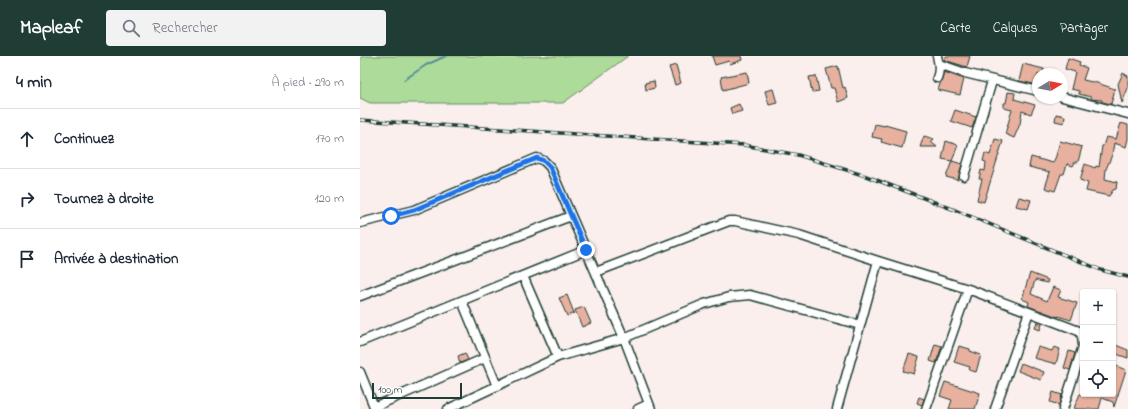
<!DOCTYPE html>
<html lang="fr">
<meta charset="utf-8">
<style>
body{margin:0;font-family:"Indie Flower",sans-serif;background:#f2f2f3;color:#1f2937}
.controls{position:absolute;right:12px;bottom:12px;display:grid;overflow:hidden;border-radius:4px;box-shadow:0 1px 3px #0004}
.controls button{width:36px;height:36px;display:grid;place-items:center;padding:0;border:0;border-bottom:1px solid #e0e1e3;background:#fff;color:#1f2937;font:20px sans-serif}
.compass{position:absolute;left:672px;top:12px;width:36px;height:36px;border-radius:50%;background:#fff;box-shadow:0 1px 3px #0004;rotate:80deg}
.scale{position:absolute;left:12px;bottom:10px;width:90px;box-sizing:border-box;padding-left:4px;border:2px solid #1f3d34;border-top:0;font-size:11px;line-height:14px;white-space:nowrap;color:#1f3d34;-webkit-text-stroke:3px #fff;paint-order:stroke}
.stop{position:absolute;width:12px;height:12px;margin:-9px;border:3px solid #1a73e8;border-radius:50%;background:#fff}
.stop.end{background:#1a73e8;border-color:#fff;box-shadow:0 1px 4px #0008}
.list{margin:0;padding:0;list-style:none}
h2{display:flex;justify-content:space-between;align-items:center;height:52px;margin:0;padding:0 16px;font-size:17px}
h2 small{font-size:13px;font-weight:400;color:#747a83}
.list li{display:grid;grid-template-columns:26px 1fr auto;gap:12px;align-items:center;box-sizing:border-box;height:60px;padding:0 16px;border-top:1px solid #e0e1e3}
.list b{display:block;font-size:15px;white-space:nowrap}
.list em{font-size:13px;font-style:normal;color:#747a83}
.icon{flex:none;width:22px;height:22px;fill:none;stroke:currentColor;stroke-width:2;stroke-linecap:round;stroke-linejoin:round}
.map{position:relative;flex:none;width:768px;height:353px;overflow:hidden}
header{display:flex;align-items:center;gap:24px;box-sizing:border-box;height:56px;padding:0 20px;background:#1f3d34;color:#fff}
header strong{font-size:19px}
nav{display:flex;gap:22px;margin-inline-start:auto;font-size:14px}
.search{width:280px;height:36px;background:#f2f2f3;display:flex;align-items:center;gap:10px;box-sizing:border-box;padding:0 14px;border-radius:4px;color:#747a83;font-size:15px}
main{display:flex}
aside{flex:1;background:#fff}
.map>svg:first-child{display:block}
</style>
<header>
<strong>Mapleaf</strong>
<div class="search"><svg class="icon" aria-label="search" viewBox="0 0 24 24"><circle cx="10" cy="10" r="6"/><path d="M15 15l6 6"/></svg>Rechercher</div>
<nav><a>Carte</a><a>Calques</a><a>Partager</a></nav>
</header>
<main>
<aside>
<h2>4 min<small>À pied · 290 m</small></h2>
<ul class="list">
<li><svg class="icon" aria-label="ahead" viewBox="0 0 24 24"><path d="M12 20V5M6 11l6-6 6 6"/></svg><div><b>Continuez</b></div><em>170 m</em></li>
<li><svg class="icon" aria-label="right" viewBox="0 0 24 24"><path d="M7 20v-9h11M14 6l5 5-5 5"/></svg><div><b>Tournez à droite</b></div><em>120 m</em></li>
<li><svg class="icon" aria-label="arrive" viewBox="0 0 24 24"><path d="M6 21V4h12l-3 4 3 4H6"/></svg><div><b>Arrivée à destination</b></div></li>
</ul>
</aside>
<div class="map">
<svg width="768" height="353" viewBox="0 0 768 353">
<rect width="100%" height="100%" fill="#faefec"/>
<filter id="ink" filterUnits="userSpaceOnUse"><feTurbulence type="fractalNoise" baseFrequency=".025" numOctaves="2"/><feDisplacementMap in="SourceGraphic" scale="8" xChannelSelector="R" yChannelSelector="G"/><feConvolveMatrix kernelMatrix="1 2 1 2 8 2 1 2 1" color-interpolation-filters="sRGB"/></filter>
<g filter="url(#ink)">
<!-- green -->
<path fill="#addb99" stroke="#668c66" d="M4,0H268L203,47H10L0,42V2Z"/>
<g fill="none" stroke-linecap="round" stroke-linejoin="round">
<!-- stream -->
<path stroke="#578f99" stroke-width="2" d="M44,24L66,9L86,0"/>
</g>
<!-- building -->
<path fill="#e8b09f" stroke="#1f3d34" d="M352,0H381L382,4L370,8L369,5L355,9Z
M586,0H610L607,11L584,4Z
M708,2L720,6L719,9L727,12L723,24L737,27L755,33L751,48L742,46V44L731,43V41L719,38V35L711,33L715,16L705,13Z
M663,8L684,13L683,18H678V29L659,25Z
M316,9L321,27L315,29L309,11Z
M478,10L483,32L485,31L488,42L478,46L474,32H471L466,13Z
M387,16L389,27L363,34L361,21Z
M584,16L604,23L600,39L578,34Z
M763,17L768,20V32L762,47L758,28Z
M456,20L459,35L452,36L449,21Z
M294,25L295,32L286,34L285,27Z
M413,33L417,47L409,49L405,35Z
M648,36L655,37L654,43L675,49L671,58L662,55L660,68L654,82L645,78L652,54L644,52V47H646Z
M379,48L382,55L372,58L370,52Z
M595,54L616,61L612,72L591,65Z
M696,58L705,60L704,67L695,65Z
M761,67L768,69V83L766,91L754,87L752,99L746,113L745,123L757,126L756,133L753,134L749,140L726,135L728,127L720,124L725,108L735,112L736,110L739,111L742,90H743L746,81L756,83Z
M515,68L525,70V69L546,75L542,92L521,86L522,83L512,81Z
M564,80L574,83L571,86L577,91H560Z
M635,83L643,85L624,146L617,144L622,123H619L621,114L625,115L626,106L623,105L625,97L630,99Z
M586,85L598,89L592,105L602,108L598,124L586,121L592,105L582,103Z
M700,85L722,91L718,106H715L713,110L707,108L704,118H701L695,135L685,132L690,116L669,111L671,101L693,107L696,100Z
M659,141L671,144L668,153L656,150Z
M670,217L688,224L687,227L675,224L671,238L687,245L693,231L701,234L698,241L717,247L711,264L698,260V261L668,250L669,246L662,243Z
M207,239L214,257L207,260L199,242Z
M224,251L231,267L222,271L215,254Z
M677,266L682,268L680,274L675,272Z
M575,288L582,290L576,307L570,305Z
M753,288L768,294V302L759,299L753,295Z
M599,290L610,293V295L621,299L616,316L609,314L610,311L594,306Z
M678,291L692,295L694,291L700,293L696,308L674,302Z
M709,295L715,297L710,314L704,312Z
M105,297L108,304L100,307L98,300Z
M549,298L559,301L554,318L543,315Z
M661,307L684,316L681,324L658,315Z
M756,310L766,314L754,351L753,346L742,342L739,353H717L714,352L720,338H728L732,340V338H753V319Z
M585,326L620,337L615,353H589L592,344L580,340Z
M693,336L702,339L699,349L690,346Z
M559,341L564,343L562,349L557,347Z"/>
<g fill="none" stroke-linecap="round" stroke-linejoin="round">
<defs>
<path id="minor" d="M577,0C579,8 580,14 577,22
M579,8L605,17L678,35
M702,41L768,58
M604,120L632,25
M0,167L54,154L177,102L184,105L190,111L264,282L291,353
M236,216L369,165H375L439,179L518,205L608,233L719,275L722,280L723,290L703,353
M163,220L198,301
M0,240L211,160
M102,245L137,330
M0,286L226,194
M0,316L15,353
M14,351L125,302
M88,353L198,301L264,282L344,248L369,241L390,239L500,269
M278,353L289,348
M477,353L518,205
M566,353L608,233
M635,353L669,256"/>
</defs>
<!-- minor casing -->
<use href="#minor" stroke="#1f3d34" stroke-width="11"/>
<!-- minor -->
<use href="#minor" stroke="#fff" stroke-width="8"/>
<defs>
<path id="rail" d="M0,64L384,89L438,99L506,120L595,154L741,214L768,221"/>
</defs>
<!-- rail casing -->
<use href="#rail" stroke="#1f3d34" stroke-width="3.5"/>
<!-- rail -->
<use href="#rail" stroke="#fff" stroke-width="2" stroke-dasharray="6" stroke-linecap="butt"/>
</g>
</g>
<g fill="none" stroke-linecap="round" stroke-linejoin="round" filter="url(#ink)">
<!-- route -->
<path stroke="#1a73e8" stroke-width="5" d="M31,160L54,154L177,102L184,105L190,111L226,194"/>
</g>
</svg>
<div class="controls">
<button>+</button>
<button>−</button>
<button><svg class="icon" aria-label="locate" viewBox="0 0 24 24"><circle cx="12" cy="12" r="6"/><path d="M12 2v4M12 18v4M2 12h4M18 12h4"/></svg></button>
</div>
<svg class="compass" viewBox="-18 -18 36 36"><path d="M0-13l5 13h-10z" fill="#e53935"/><path d="M0 13l5-13h-10z" fill="#747a83"/></svg>
<div class="scale">100 m</div>
<div class="stop" style="left:31px;top:160px"></div>
<div class="stop end" style="left:226px;top:194px"></div>
</div>
</main>
